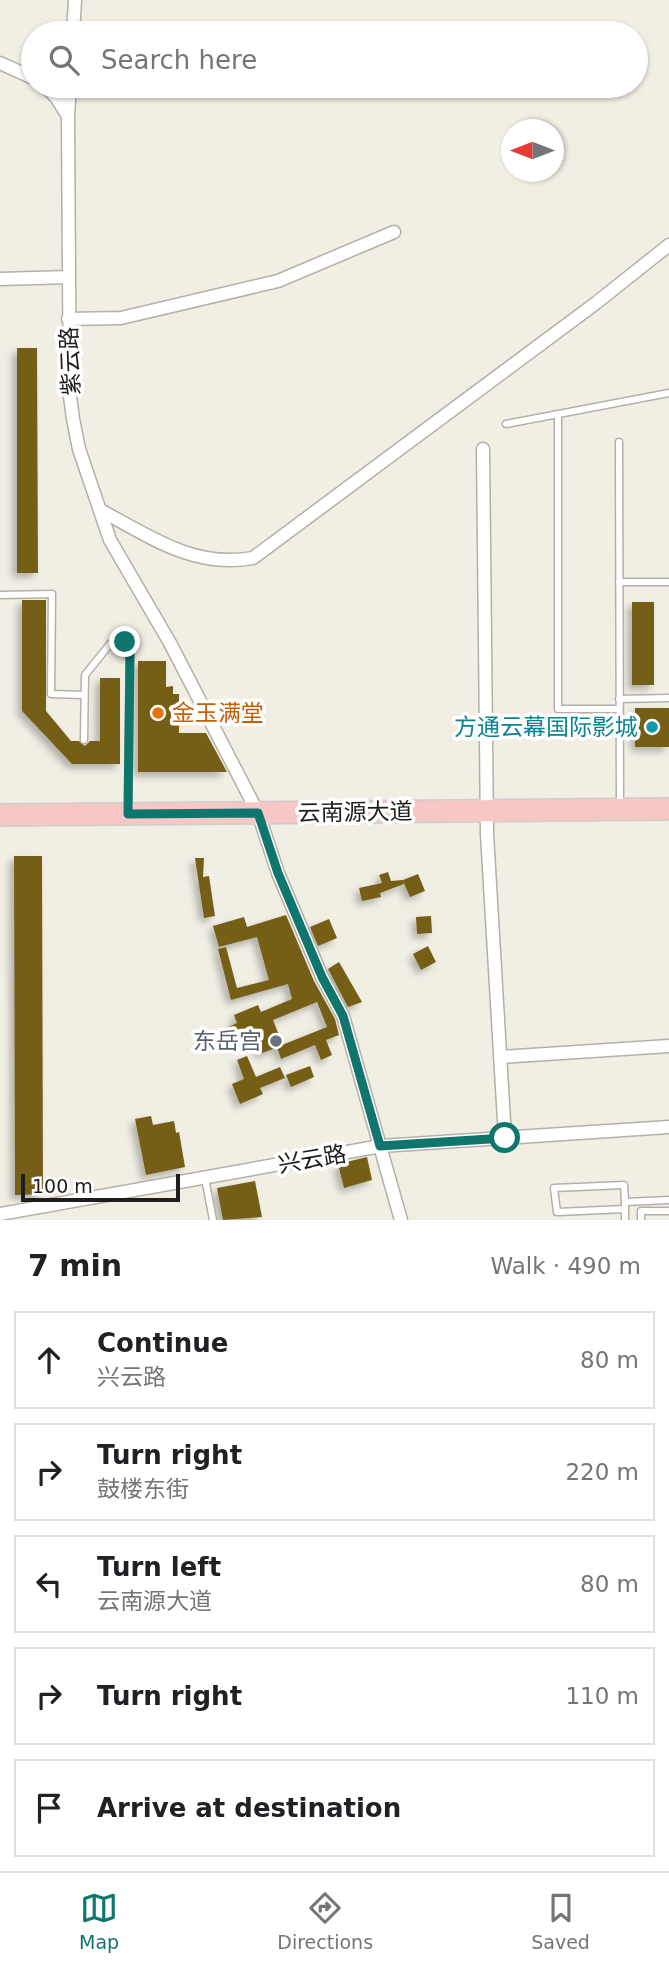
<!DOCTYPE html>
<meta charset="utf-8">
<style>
body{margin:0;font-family:"DejaVu Sans","Noto Sans SC",sans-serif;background:#f6f6f6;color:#202124}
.compass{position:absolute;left:501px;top:119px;width:63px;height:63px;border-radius:50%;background:#fff;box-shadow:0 2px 5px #0004;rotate:270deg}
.scale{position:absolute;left:21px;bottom:18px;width:159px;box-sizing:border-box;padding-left:7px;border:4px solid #1e1d19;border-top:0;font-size:19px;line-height:24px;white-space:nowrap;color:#1e1d19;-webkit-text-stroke:5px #fff;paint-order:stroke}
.stop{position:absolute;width:21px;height:21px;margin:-16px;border:5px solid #0f766e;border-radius:50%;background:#fff}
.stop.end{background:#0f766e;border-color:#fff;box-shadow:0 2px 7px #0008}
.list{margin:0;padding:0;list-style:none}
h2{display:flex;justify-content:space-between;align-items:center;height:91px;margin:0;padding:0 28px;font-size:30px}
h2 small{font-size:23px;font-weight:400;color:#757577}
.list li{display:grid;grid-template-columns:46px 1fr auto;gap:21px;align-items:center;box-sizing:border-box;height:98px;margin:0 14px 14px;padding:0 14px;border:2px solid #e0e0e0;border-radius:0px}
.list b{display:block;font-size:26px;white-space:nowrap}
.list p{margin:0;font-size:23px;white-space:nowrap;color:#757577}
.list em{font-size:23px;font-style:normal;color:#757577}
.icon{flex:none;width:38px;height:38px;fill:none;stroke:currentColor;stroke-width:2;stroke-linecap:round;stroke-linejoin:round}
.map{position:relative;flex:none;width:669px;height:1220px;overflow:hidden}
.search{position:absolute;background:#fff;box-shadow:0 2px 5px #0004;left:21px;right:21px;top:21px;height:77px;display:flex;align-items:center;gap:18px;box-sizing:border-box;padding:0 24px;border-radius:38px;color:#757577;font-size:26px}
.sheet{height:651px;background:#fff}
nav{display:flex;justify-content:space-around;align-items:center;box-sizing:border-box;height:98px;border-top:2px solid #e0e0e0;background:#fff;font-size:19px;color:#757577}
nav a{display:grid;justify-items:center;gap:4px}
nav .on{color:#0f766e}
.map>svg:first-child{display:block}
</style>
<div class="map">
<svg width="669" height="1220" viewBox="0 0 669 1220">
<defs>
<filter id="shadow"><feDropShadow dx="-4.5" dy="4.5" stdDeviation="3.5" flood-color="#0004"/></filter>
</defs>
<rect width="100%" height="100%" fill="#f1eee4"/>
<!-- building -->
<path fill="#755f19" filter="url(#shadow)" d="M17,348H37L38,573H17Z
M22,600H46V711L71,741H79L85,746L90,741H100V678H120V764H72L22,711Z
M632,602H654V685H632Z
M138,661H166V687L173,686V694H179V733H206L227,772H138Z
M635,708H669V747H635Z
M14,856H42L43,1194L15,1195Z
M195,858H204L203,877L209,876L215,916L204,918Z
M388,872L391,881L403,880L418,874L425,891L410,897L403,881L404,884L380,893L381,897L362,901L359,888L382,883L379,875Z
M286,915L314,981L335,1019L339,1035L326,1040L332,1055L321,1060L315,1045L281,1059L277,1047L327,1027L317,1002L273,1020L283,1045L260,1054L252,1033L229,1043L224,1029L237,1023L234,1015L258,1005L261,1012L292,999L288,984L231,1000L218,949L226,947L237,988L269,980L257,937L219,947L213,926L244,917L247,927Z
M431,916L432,933L417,934L416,917Z
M329,919L337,938L318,946L310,927Z
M428,946L436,962L421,970L413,954Z
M339,962L362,1002L348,1007L328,969Z
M247,1056L256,1077L280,1067L285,1078L260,1088L263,1094L240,1104L232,1084L244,1079L237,1060Z
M310,1066L314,1077L291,1087L286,1075Z
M151,1116L153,1125L174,1121L176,1133L179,1132L185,1167L146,1175L135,1119Z
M367,1157L372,1180L344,1188L338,1164Z
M255,1181L262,1217L223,1220L217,1188Z"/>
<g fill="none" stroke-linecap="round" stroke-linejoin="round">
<defs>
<path id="service" d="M558,414V709H619
M506,424L669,393
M619,442L620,807
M619,582H669
M0,595L52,594L51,694L84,695
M619,699L669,698
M84,740L85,675L110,644L117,641L125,642L130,652L128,809
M205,1178L213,1220
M625,1202L624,1185L554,1188L557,1212L625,1209
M625,1220V1202L669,1200
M641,1220V1211H669"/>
<path id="minor" d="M73,33L75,0
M0,63L33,78
M45,86L56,97L68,116
M69,277L68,116L70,86
M0,279L69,277L70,396L73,419L79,449L110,540L170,643L258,813L278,873L322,977L343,1016L401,1220
M68,319L121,318L278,281L394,232
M483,449L487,834L505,1138
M100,510C149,536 194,569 253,558L596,303L669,245
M500,1057L669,1046
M0,1214L381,1146L669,1127"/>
<path id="primary" d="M0,815L669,809"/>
</defs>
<!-- service casing -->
<use href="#service" stroke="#b4b0a7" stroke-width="9"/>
<!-- minor casing -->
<use href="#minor" stroke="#b4b0a7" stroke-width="15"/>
<!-- primary casing -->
<use href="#primary" stroke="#cecdcc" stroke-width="24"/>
<!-- service -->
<use href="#service" stroke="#fff" stroke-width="6"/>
<!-- minor -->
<use href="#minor" stroke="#fff" stroke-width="12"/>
<!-- primary -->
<use href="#primary" stroke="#f6c7c4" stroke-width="21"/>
</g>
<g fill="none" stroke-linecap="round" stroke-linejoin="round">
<!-- route -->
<path stroke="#0f766e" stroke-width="9" d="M125,642L130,652L128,814L258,813L278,873L322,977L343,1016L380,1146L505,1138"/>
</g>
<!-- markers -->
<circle fill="#e8710a" stroke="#fff" stroke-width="2.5" cx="158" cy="713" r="7"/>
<circle fill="#0f9aa8" stroke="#fff" stroke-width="2.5" cx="652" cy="727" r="7"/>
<circle fill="#6b7280" stroke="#fff" stroke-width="2.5" cx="276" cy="1041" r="7"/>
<g text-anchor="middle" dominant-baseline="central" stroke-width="7" stroke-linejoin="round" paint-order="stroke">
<!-- street labels -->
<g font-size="23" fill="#1e1d19" stroke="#fff">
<text transform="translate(70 361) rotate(-92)">紫云路</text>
<text transform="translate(355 812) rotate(-1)">云南源大道</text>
<text transform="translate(312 1159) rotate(-10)">兴云路</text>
</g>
<!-- food labels -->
<g font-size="23" fill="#c56008" stroke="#fff" text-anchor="start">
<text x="172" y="713">金玉满堂</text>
</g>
<!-- culture labels -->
<g font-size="23" fill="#0d838f" stroke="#fff" text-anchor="end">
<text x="638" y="727">方通云幕国际影城</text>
</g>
<!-- worship labels -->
<g font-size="23" fill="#5b616d" stroke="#fff" text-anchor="end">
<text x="262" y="1041">东岳宫</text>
</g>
</g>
</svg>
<svg class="compass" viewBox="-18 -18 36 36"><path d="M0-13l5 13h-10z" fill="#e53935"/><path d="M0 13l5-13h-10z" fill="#757577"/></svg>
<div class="scale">100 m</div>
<div class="stop" style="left:505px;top:1138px"></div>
<div class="stop end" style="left:125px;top:642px"></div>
<div class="search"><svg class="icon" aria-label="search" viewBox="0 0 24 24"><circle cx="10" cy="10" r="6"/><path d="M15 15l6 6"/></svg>Search here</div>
</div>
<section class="sheet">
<h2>7 min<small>Walk · 490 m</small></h2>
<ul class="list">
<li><svg class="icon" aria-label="ahead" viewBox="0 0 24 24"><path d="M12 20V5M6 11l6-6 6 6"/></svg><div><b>Continue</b><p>兴云路</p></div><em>80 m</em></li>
<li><svg class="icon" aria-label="right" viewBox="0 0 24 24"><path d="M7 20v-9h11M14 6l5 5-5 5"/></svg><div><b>Turn right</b><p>鼓楼东街</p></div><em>220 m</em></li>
<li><svg class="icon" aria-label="left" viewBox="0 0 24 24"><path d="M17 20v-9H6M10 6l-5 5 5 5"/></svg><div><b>Turn left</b><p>云南源大道</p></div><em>80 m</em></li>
<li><svg class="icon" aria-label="right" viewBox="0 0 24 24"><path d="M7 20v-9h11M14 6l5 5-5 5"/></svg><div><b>Turn right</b></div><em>110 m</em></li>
<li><svg class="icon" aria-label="arrive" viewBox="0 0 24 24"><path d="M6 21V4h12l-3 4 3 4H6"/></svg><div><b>Arrive at destination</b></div></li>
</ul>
</section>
<nav>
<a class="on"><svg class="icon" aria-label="map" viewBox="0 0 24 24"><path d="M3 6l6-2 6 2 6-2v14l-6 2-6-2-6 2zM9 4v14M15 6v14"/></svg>Map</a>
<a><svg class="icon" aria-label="directions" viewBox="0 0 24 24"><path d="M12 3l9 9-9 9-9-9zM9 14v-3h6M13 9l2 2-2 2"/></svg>Directions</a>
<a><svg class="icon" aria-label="saved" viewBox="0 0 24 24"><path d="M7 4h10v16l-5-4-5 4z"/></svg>Saved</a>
</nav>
